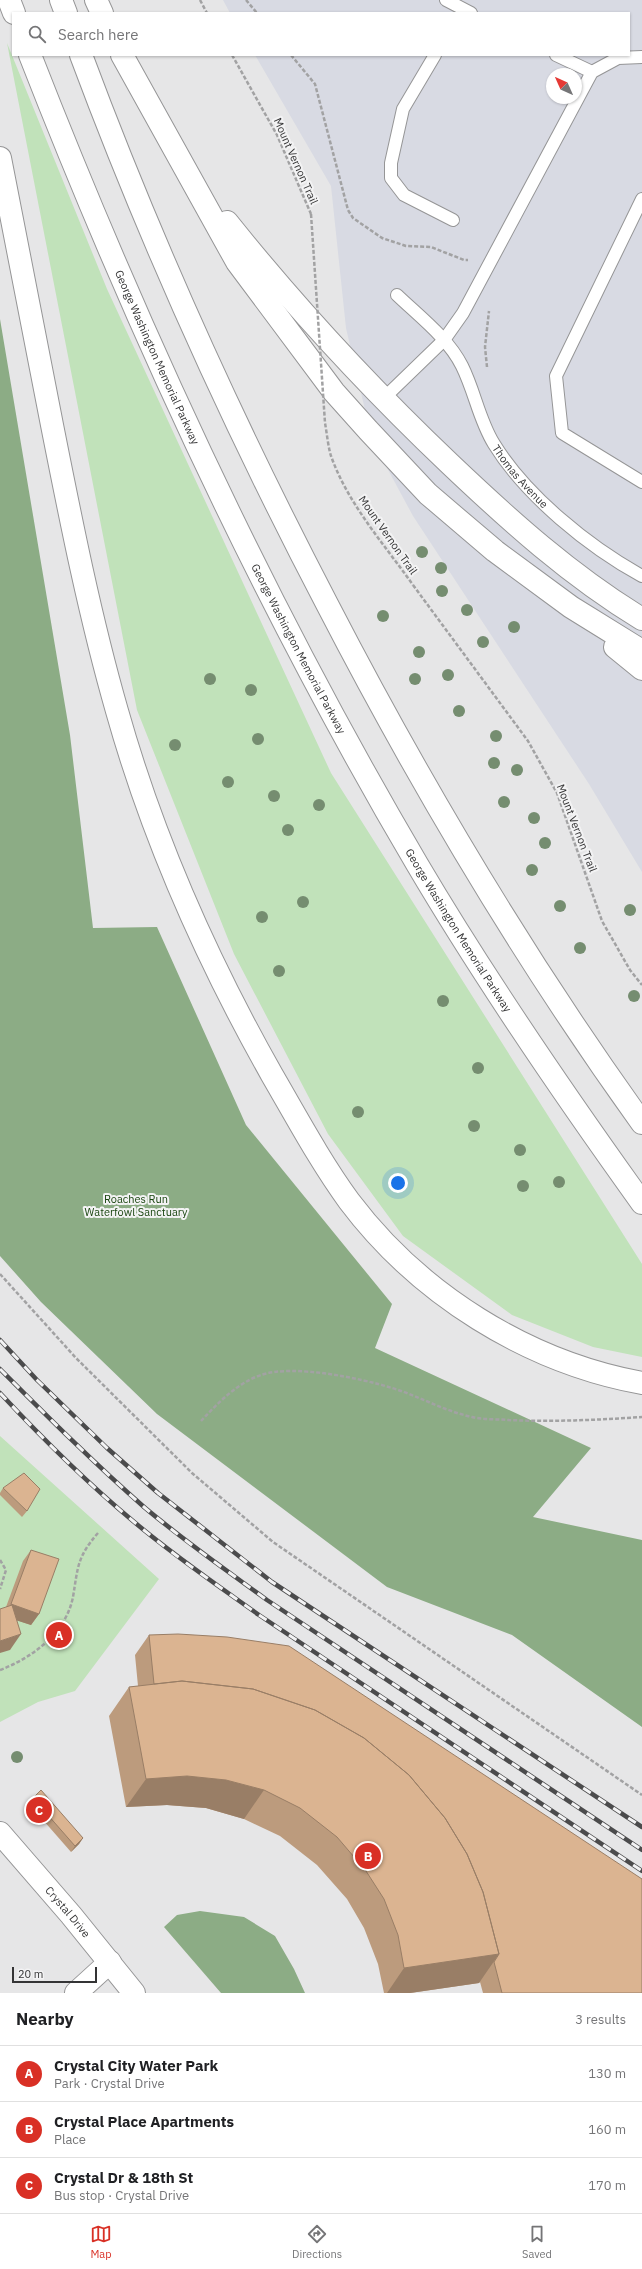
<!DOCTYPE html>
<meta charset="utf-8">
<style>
body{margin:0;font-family:"IBM Plex Sans",sans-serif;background:#f6f6f6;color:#202124}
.compass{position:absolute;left:546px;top:68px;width:36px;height:36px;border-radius:50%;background:#fff;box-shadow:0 1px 3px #0004;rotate:315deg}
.scale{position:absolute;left:12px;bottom:10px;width:85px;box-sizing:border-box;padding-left:4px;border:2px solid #343435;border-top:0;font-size:11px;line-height:14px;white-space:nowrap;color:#343435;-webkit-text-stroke:3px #f3f3f4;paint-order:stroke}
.you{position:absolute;left:398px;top:1183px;width:14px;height:14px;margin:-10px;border:3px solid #fff;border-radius:50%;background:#1a73e8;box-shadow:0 0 0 6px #1a73e833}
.badge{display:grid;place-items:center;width:26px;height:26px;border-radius:50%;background:#d93025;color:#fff;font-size:13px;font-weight:700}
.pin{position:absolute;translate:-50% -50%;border:2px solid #fff;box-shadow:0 1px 4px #0006}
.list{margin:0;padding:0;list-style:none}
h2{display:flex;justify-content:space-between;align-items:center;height:52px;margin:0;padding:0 16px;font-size:17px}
h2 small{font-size:13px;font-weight:400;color:#757577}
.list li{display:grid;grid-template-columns:26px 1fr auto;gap:12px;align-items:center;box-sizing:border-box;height:56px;padding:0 16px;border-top:1px solid #e0e0e0}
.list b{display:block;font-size:15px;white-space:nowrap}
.list p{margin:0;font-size:13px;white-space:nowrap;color:#757577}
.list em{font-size:13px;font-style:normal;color:#757577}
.icon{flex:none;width:22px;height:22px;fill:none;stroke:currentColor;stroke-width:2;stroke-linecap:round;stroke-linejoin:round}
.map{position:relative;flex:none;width:642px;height:1993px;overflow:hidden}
.search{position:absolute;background:#fff;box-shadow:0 1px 3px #0004;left:12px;right:12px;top:12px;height:44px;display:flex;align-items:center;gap:10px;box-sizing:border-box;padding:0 14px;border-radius:0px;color:#757577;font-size:15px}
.sheet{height:220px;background:#fff}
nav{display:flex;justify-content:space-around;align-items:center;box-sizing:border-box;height:56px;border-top:1px solid #e0e0e0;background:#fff;font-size:11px;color:#757577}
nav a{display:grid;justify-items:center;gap:2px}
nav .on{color:#d93025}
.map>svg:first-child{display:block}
</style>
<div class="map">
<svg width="642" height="1993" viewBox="0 0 642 1993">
<rect width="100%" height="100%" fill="#e6e6e7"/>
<!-- built -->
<path fill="#d8dae3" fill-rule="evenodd" d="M223,0H642V872L589,784L413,516L372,440L346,328L331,186L255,55H629V13H230ZM552,74H576V98H552Z"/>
<!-- green -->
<path fill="#c1e2ba" d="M7,43L107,289L331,773L642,1264V1357L593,1347L512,1315L403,1236L328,1134L234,954L137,710Z
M0,1436L159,1579L75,1691L38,1702L0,1722Z"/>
<!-- forest -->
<path fill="#8cac85" d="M0,319L70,735L93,928L157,927L246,1125L392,1304L375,1348L591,1448L533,1517L642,1540V1727L512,1635L387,1587L157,1414L41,1302L0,1256Z
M200,1911L244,1917L275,1936L294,1969L305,1993H221L164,1927L177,1915Z"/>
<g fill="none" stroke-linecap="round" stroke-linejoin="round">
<defs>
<g id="service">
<path d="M446,0L471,13"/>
<path d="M435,55L403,109L391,163V178L404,195L453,220"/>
<path d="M556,55L592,72"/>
<path d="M642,199L556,376L562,433L642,482"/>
<path id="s1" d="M397,295C420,317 448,338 462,366C475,392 479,420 494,444C526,496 589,547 642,576"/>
<path d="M383,399L444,340L463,313L592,72L618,58L642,57"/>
</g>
<g id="tertiary">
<path id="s2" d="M0,1833L71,1915L134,1993"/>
<path d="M76,1993L110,1962"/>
</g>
<g id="motorway">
<path d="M9,0L14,13"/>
<path d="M61,0L66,13"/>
<path d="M96,0L102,13"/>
<path id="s3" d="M30,55C139,334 265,606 417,864C486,981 563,1093 642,1203"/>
<path d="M81,55C151,243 234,426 327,604C420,784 524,959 642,1123"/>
<path d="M122,55L237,262L334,392L368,430L428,494L495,551L571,607L642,651"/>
<path d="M0,158C17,247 35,336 52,425C71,521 90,617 117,711C153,839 207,960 272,1075C297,1118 320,1161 349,1201C419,1294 527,1362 642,1383"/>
<path d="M227,222C296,308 370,388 450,464C510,521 571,576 642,619"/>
<path d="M615,647L642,669"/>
</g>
</defs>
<!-- service casing -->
<use href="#service" stroke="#959596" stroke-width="14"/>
<!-- tertiary casing -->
<use href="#tertiary" stroke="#959596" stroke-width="24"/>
<!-- motorway casing -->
<use href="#motorway" stroke="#959596" stroke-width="24"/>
<!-- path -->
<path stroke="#a2a2a3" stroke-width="2.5" stroke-dasharray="4 2" stroke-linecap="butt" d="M200,0L207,13
M246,0L257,13
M232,55L277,135L311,214
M291,55L315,84L348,210L353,218L382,238L406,246L431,247L464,260H468
M487,367L485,347L489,311
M413,585L528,741L557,793L602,921L630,970L642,985
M0,1274L76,1358L192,1473L273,1542L642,1795
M201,1421C218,1403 237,1383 261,1375C293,1364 360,1378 392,1388C419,1396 444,1411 472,1417C484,1420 497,1419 508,1420C553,1422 597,1420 642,1417
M0,1560L6,1570L0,1589
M0,1670C32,1658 66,1633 73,1597C78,1567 77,1557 98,1533"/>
<!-- service -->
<use href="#service" stroke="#fff" stroke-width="12"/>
<!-- tertiary -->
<use href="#tertiary" stroke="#fff" stroke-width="22"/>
<!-- motorway -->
<use href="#motorway" stroke="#fff" stroke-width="22"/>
<defs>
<path id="rail" d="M0,1340L37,1380L107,1448L158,1493L272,1582L642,1827
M0,1369C47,1416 94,1463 144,1507C183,1540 226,1570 267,1600L642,1850
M0,1393C42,1438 85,1481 133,1521C173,1555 217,1585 259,1615L642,1871"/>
</defs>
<!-- rail casing -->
<use href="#rail" stroke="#4b4b4c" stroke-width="4.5"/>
<!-- rail -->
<use href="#rail" stroke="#f3f3f4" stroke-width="3" stroke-dasharray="9" stroke-linecap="butt"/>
<!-- path-bridge -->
<path stroke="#a2a2a3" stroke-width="2.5" stroke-dasharray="4 2" stroke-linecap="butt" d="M311,214L325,423C327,434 328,446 331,456C348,504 384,544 413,585"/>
</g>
<!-- trees -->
<g fill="#758d70">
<circle cx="422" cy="552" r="6"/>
<circle cx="441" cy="568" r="6"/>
<circle cx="442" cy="591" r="6"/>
<circle cx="467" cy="610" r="6"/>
<circle cx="383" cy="616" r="6"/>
<circle cx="514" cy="627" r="6"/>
<circle cx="483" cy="642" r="6"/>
<circle cx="419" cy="652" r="6"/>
<circle cx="448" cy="675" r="6"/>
<circle cx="210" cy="679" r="6"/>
<circle cx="415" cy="679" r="6"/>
<circle cx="251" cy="690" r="6"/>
<circle cx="459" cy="711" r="6"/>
<circle cx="496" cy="736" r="6"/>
<circle cx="258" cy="739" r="6"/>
<circle cx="175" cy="745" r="6"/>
<circle cx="494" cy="763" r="6"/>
<circle cx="517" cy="770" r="6"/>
<circle cx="228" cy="782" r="6"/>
<circle cx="274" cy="796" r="6"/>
<circle cx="504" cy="802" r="6"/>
<circle cx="319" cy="805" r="6"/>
<circle cx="534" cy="818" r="6"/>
<circle cx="288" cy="830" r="6"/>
<circle cx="545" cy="843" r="6"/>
<circle cx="532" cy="870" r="6"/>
<circle cx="303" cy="902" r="6"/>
<circle cx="560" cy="906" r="6"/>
<circle cx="630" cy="910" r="6"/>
<circle cx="262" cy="917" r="6"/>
<circle cx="580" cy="948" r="6"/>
<circle cx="279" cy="971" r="6"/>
<circle cx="634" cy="996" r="6"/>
<circle cx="443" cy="1001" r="6"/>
<circle cx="478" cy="1068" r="6"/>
<circle cx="358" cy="1112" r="6"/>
<circle cx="474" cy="1126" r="6"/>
<circle cx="520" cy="1150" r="6"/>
<circle cx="559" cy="1182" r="6"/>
<circle cx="523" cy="1186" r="6"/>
<circle cx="17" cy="1757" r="6"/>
</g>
<!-- wall -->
<path fill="#bc9b7d" d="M3,1488L27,1511L22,1517L0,1495V1493Z
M31,1550L39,1614L31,1625L16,1620L10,1650L6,1607L23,1561Z
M149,1635L642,1993H483L480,1982L479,1983L410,1993H384L378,1964L364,1928L347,1899L317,1865L280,1836L244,1819L206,1808L167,1805L126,1807L109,1716L129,1687L138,1686L135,1655Z
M33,1798L83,1838L79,1844L71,1852L29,1804Z"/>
<!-- shaded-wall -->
<path fill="#997e66" d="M11,1604L39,1614L31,1625L3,1616Z
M21,1634L10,1650L0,1653V1641Z
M187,1776L226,1780L264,1790L244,1819L206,1808L167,1805L126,1807L146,1779Z
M83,1838L79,1844L71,1852L75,1846Z
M499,1954L479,1983L410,1993H387L404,1968Z"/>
<!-- building -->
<path fill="#dbb491" stroke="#997e66" d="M24,1473L40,1489L27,1511L3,1488Z
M31,1550L59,1559L39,1614L11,1604Z
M12,1605L21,1634L0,1641V1609Z
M178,1634L227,1637L289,1646L642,1879V1993H502L494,1962L499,1954L483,1892L467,1854L445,1818L409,1775L364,1738L315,1710L253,1689L182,1681L154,1684L149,1635Z
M182,1681L253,1689L315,1710L364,1738L409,1775L445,1818L467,1854L483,1892L499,1954L404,1968L398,1935L384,1899L366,1871L337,1837L300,1808L264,1790L226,1780L187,1776L146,1779L129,1687Z
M41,1790L83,1838L75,1846L33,1798Z"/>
<g text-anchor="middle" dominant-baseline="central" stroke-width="4" stroke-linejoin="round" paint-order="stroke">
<!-- street labels -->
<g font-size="11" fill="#343435" stroke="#f3f3f4">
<text transform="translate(296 161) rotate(66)">Mount Vernon Trail</text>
<text stroke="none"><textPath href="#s3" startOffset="328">George Washington Memorial Parkway</textPath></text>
<text stroke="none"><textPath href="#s1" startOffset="223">Thomas Avenue</textPath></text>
<text transform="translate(388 535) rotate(55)">Mount Vernon Trail</text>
<text stroke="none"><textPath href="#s3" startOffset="652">George Washington Memorial Parkway</textPath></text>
<text transform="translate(577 828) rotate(69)">Mount Vernon Trail</text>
<text stroke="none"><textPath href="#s3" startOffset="976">George Washington Memorial Parkway</textPath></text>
<text stroke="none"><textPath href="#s2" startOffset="104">Crystal Drive</textPath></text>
</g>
<!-- park labels -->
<g font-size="11" fill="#19450f" stroke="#f3f3f4">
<text x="136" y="1199">Roaches Run<tspan x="136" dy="13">Waterfowl Sanctuary</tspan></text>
</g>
</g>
</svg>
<svg class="compass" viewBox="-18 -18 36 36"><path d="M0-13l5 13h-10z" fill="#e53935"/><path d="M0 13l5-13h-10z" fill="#757577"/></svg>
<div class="scale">20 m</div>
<div class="you"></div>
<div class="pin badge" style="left:59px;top:1635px">A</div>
<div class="pin badge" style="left:368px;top:1856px">B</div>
<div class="pin badge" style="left:39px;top:1810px">C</div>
<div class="search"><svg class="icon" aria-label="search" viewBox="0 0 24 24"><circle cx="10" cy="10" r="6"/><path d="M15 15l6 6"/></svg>Search here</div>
</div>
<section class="sheet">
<h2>Nearby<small>3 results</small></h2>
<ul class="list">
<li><span class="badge">A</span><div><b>Crystal City Water Park</b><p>Park · Crystal Drive</p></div><em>130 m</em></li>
<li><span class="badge">B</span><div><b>Crystal Place Apartments</b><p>Place</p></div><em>160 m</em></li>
<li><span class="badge">C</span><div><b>Crystal Dr &amp; 18th St</b><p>Bus stop · Crystal Drive</p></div><em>170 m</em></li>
</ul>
</section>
<nav>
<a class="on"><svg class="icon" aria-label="map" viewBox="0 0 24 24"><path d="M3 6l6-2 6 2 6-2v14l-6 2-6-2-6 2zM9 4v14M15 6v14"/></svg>Map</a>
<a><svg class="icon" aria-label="directions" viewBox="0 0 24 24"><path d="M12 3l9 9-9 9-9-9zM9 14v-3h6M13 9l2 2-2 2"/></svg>Directions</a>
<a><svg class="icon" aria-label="saved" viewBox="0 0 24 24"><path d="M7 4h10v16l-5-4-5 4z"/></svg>Saved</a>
</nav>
